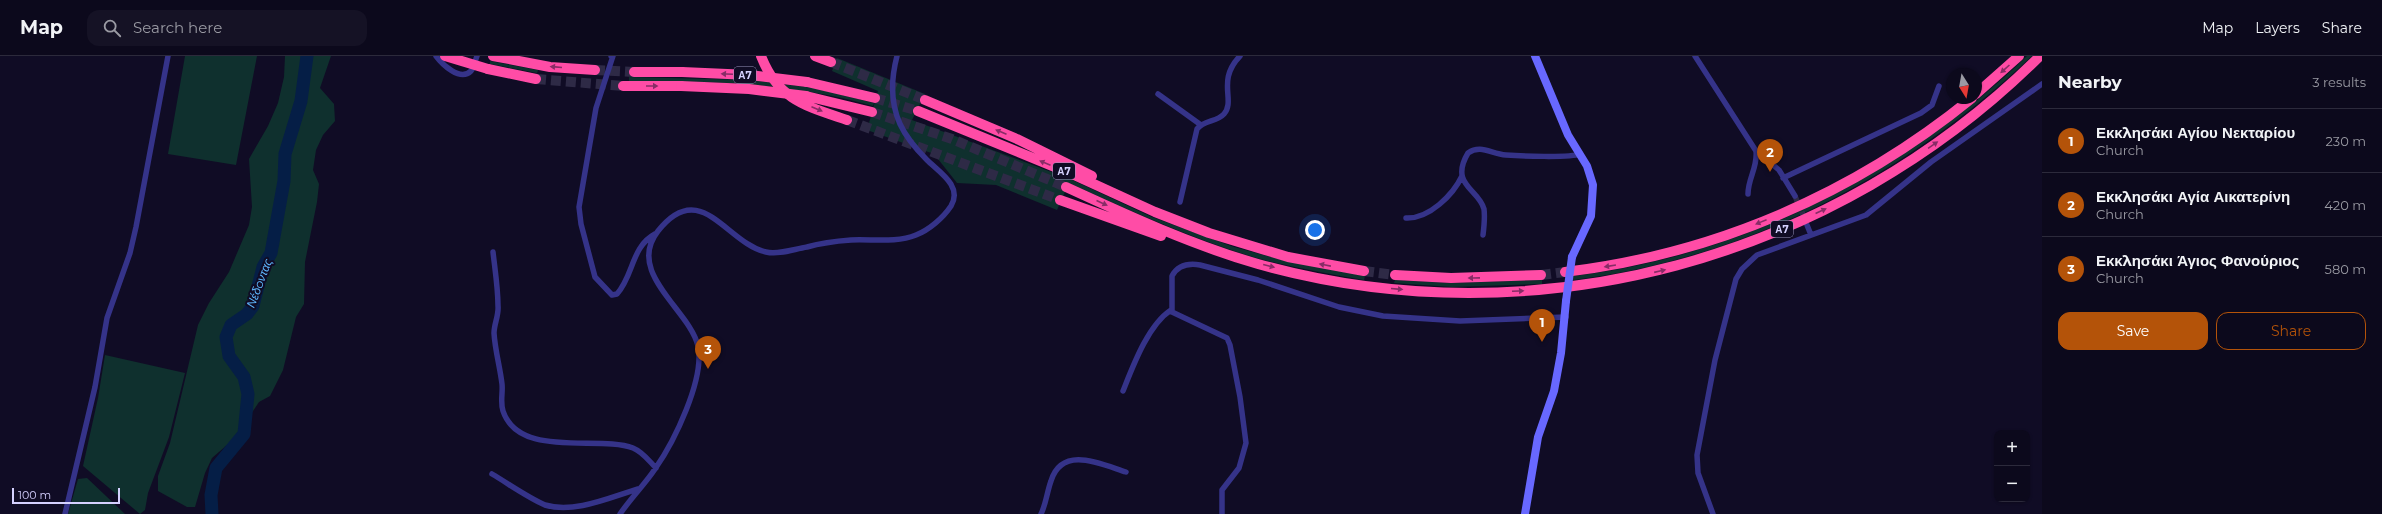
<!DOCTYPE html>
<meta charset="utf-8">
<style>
body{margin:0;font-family:Montserrat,sans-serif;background:#151225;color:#f1f3f6}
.controls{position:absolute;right:12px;bottom:12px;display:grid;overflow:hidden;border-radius:8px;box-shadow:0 1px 3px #0004}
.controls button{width:36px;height:36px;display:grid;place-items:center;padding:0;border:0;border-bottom:1px solid #2c2a3b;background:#0c091c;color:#f1f3f6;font:20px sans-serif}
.compass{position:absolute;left:1946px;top:12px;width:36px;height:36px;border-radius:50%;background:#0c091c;box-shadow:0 1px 3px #0004;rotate:169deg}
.scale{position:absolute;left:12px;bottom:10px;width:108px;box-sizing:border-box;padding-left:4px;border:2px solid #d5d1ff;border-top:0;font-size:11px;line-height:14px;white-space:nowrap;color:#d5d1ff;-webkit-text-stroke:3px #100c25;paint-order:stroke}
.you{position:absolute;left:1315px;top:174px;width:14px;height:14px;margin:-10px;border:3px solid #fff;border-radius:50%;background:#1a73e8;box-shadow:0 0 0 6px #1a73e833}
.badge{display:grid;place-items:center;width:26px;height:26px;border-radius:50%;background:#b45309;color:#fff;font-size:13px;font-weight:700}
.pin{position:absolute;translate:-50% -33px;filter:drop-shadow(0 1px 2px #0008)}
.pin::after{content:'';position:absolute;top:21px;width:14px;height:12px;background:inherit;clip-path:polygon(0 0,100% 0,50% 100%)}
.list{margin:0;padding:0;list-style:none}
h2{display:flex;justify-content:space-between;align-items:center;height:52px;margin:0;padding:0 16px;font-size:17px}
h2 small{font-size:13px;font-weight:400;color:#9a9aa3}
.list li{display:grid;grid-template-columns:26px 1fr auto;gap:12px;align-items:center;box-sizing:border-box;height:64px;padding:0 16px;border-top:1px solid #2c2a3b}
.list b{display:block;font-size:15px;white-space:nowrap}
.list p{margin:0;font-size:13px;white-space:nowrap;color:#9a9aa3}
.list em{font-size:13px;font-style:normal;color:#9a9aa3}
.actions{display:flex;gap:8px;padding:12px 16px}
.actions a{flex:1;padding:9px 0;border:1px solid #b45309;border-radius:12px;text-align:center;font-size:14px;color:#b45309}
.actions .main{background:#b45309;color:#fff}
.icon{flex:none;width:22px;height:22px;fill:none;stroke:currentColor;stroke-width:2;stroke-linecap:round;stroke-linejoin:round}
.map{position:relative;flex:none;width:2042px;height:458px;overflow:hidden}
header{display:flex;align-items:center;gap:24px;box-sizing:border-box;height:56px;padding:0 20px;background:#0c091c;border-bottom:1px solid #2c2a3b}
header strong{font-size:19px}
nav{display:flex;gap:22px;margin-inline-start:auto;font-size:14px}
.search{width:280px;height:36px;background:#151225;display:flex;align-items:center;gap:10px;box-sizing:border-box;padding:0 14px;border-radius:12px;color:#9a9aa3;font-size:15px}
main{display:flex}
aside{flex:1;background:#0c091c}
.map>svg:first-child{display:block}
</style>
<header>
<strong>Map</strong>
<div class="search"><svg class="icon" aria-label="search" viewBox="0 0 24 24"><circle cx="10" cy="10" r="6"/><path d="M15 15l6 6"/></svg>Search here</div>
<nav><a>Map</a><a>Layers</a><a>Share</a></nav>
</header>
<main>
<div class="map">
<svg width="2042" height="458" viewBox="0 0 2042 458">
<rect width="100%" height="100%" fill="#100c25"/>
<!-- green -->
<path fill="#0f302e" d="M185,0H257L236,109L168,98Z
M285,0H331L320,32L334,48L335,65L323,79L316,94L313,114L319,128L317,146L305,206L304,248L296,261L283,314L270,340L259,346L235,382L212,402L205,417L195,451H187L158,435V420L170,387L198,269L209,247L229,216L249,169L252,151L249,103L268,70L278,47L284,21Z
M2027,0H2032C1902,123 1744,204 1566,225L1565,221C1739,202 1900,121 2027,0Z
M837,2L925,38L912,64L1070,123L1152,161L1234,191L1286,205L1365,220L1364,224C1330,218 1295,212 1260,203C1194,184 1131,155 1069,127L1057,154L996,129L957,127L934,98L867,74L878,35L832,15Z
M490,5L538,14L537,17L490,8Z
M629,21L749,24L814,32L874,47L873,50C792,27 712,25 629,25Z
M1395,224L1451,227L1542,224V228L1452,231L1394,227Z
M105,299L185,317L169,381L148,437L145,454L140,458L83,410L98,342Z
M87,422L125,458H68L78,423Z"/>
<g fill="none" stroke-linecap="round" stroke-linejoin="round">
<!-- river -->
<path stroke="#051e46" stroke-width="13" d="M212,458L211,439L216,412L244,378L248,338L244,321L229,300L226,281L231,269L247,258L253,250L263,211L271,197L284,125L285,98L301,45L307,0"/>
<!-- street-tunnel -->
<path stroke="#2e2a46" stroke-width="5.5" stroke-dasharray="5.5 3" stroke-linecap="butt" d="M1795,140L1805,163"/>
<!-- highway-tunnel -->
<path stroke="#2e2a46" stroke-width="10" stroke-dasharray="10 5" stroke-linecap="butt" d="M831,6L925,44
M595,14L634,16
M536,23L623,30
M875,42L918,55
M872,56L952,83L1066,131
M847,64L1060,144
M1364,215L1395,219
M1541,219L1565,216"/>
<!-- street -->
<path stroke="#353389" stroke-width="5.5" d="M436,0C442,8 460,26 471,15C474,12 475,5 477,0
M611,0H613L596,52L579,151L581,168L595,221L612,239L617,238C634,219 631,191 655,178
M1695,0L1756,95L1779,114L1795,140
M1158,38L1201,69
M1783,122L1921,57L1932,49L1939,30
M1748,138C1748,122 1758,111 1756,95
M1180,146L1197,73C1204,64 1217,66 1224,58C1236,44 1216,25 1240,0
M1406,162C1429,163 1453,139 1462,120
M1807,169L1811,179
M1483,179C1484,171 1485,161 1484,153C1479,133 1449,129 1468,97C1481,88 1491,98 1506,99C1519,100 1570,102 1580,98
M493,196C495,214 498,232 498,250C499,259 494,268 494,277C495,294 500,311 502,328C503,337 500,346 503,355C519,403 599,379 633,392C643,396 649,405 656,412
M1123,335C1133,310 1148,269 1171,254
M492,418C509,428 527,441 545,449C574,458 611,441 638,433
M65,458L95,331L107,262L130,197L136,171L168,0
M620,458C631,442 645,428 655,413C674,386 705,323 698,290C690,254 625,217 658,175C701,121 726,187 766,196C779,199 794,193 807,191C821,187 837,185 851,184C873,183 896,187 916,179C929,174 943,162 951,150C963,130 939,116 927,104C917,94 906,81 900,68C890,46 891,23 897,0
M1041,458C1046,448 1047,436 1051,425C1062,389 1101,408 1126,416
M1222,458V434L1239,412L1246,387L1240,341L1230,289L1227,282L1172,256V220C1178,209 1188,207 1200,209L1258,224L1339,251L1383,260L1460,265L1566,261
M1713,458L1698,417L1697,399L1715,304L1736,223L1742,213L1757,199L1866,159L1931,106L2042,28"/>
<!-- secondary -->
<path stroke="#6868ff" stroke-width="8" d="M1535,0L1568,79L1587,110L1593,129L1591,160L1572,201
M1525,458L1538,381L1554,335L1561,297L1566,245"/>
<!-- highway -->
<path stroke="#ff4ca6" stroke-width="10" d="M493,0L550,11L595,14
M761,0C778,44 806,50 847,64
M815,0L831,6
M488,13L536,23
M634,16H682
M807,26L875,42
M623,30H681
M1976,38L2019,0
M806,40L872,56
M925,44L1017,83L1092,120
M918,55L1072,118L1155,156L1209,177L1288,201L1364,215
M1066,131C1129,160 1192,189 1258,208C1536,286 1836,203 2040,0
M1060,144L1161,180
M1565,216C1715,198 1854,138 1972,42
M1395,219L1451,222L1541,219"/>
<!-- secondary-bridge -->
<path stroke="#6868ff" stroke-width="8" d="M1566,245L1572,201"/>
<!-- highway-bridge -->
<path stroke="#ff4ca6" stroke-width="10" d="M445,0L488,13
M682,16L750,19L807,26
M681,30L749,33L806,40"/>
</g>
<!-- one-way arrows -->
<defs><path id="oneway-solid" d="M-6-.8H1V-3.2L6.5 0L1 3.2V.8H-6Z"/></defs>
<g fill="#882c66">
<use href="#oneway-solid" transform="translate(556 11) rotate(-175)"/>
<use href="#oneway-solid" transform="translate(2005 13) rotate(138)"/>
<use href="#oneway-solid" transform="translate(727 18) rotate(-177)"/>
<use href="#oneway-solid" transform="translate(652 30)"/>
<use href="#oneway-solid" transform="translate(817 53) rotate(23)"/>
<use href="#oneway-solid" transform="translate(1001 76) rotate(-157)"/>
<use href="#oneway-solid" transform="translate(1933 89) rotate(-35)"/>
<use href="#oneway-solid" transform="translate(1045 107) rotate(-157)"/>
<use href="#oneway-solid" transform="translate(1102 147) rotate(24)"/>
<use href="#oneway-solid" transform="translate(1821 155) rotate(-25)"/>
<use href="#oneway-solid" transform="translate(1761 166) rotate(158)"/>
<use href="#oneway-solid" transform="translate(1325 209) rotate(-169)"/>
<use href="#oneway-solid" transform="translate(1269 210) rotate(14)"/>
<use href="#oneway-solid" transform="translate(1610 210) rotate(171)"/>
<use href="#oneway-solid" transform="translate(1660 215) rotate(-13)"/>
<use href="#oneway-solid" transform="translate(1474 222) rotate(179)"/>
<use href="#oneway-solid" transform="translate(1397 233) rotate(5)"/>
<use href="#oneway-solid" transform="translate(1518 235) rotate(-3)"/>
</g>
<g text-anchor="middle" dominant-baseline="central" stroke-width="4" stroke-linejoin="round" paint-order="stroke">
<!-- shield labels -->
<g fill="#100c25" stroke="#9a96be" stroke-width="1">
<rect x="734" y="11" width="22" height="16" rx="3"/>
<rect x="1053" y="107" width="22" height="16" rx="3"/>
<rect x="1771" y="165" width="22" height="16" rx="3"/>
</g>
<g font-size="10" font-weight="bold" fill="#d5d1ff">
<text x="745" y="19">Α7</text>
<text x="1064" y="115">Α7</text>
<text x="1782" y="173">Α7</text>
</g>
<!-- water labels -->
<g font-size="12" font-style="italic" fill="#5fb8ff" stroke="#100c25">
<text transform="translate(259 227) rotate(-69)">Νέδoντας</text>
</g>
</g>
</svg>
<div class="controls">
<button>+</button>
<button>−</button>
</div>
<svg class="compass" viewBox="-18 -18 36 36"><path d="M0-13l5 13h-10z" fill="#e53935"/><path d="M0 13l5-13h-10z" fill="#9a9aa3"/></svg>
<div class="scale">100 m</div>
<div class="you"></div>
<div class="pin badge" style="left:1542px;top:286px">1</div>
<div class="pin badge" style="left:1770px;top:116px">2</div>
<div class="pin badge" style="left:708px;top:313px">3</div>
</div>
<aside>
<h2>Nearby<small>3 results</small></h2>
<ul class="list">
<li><span class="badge">1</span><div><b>Εκκλησάκι Αγίου Νεκταρίου</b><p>Church</p></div><em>230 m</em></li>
<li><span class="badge">2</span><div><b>Εκκλησάκι Αγία Αικατερίνη</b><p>Church</p></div><em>420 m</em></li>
<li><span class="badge">3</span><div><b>Εκκλησάκι Άγιος Φανούριος</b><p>Church</p></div><em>580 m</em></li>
</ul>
<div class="actions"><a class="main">Save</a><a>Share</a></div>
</aside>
</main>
